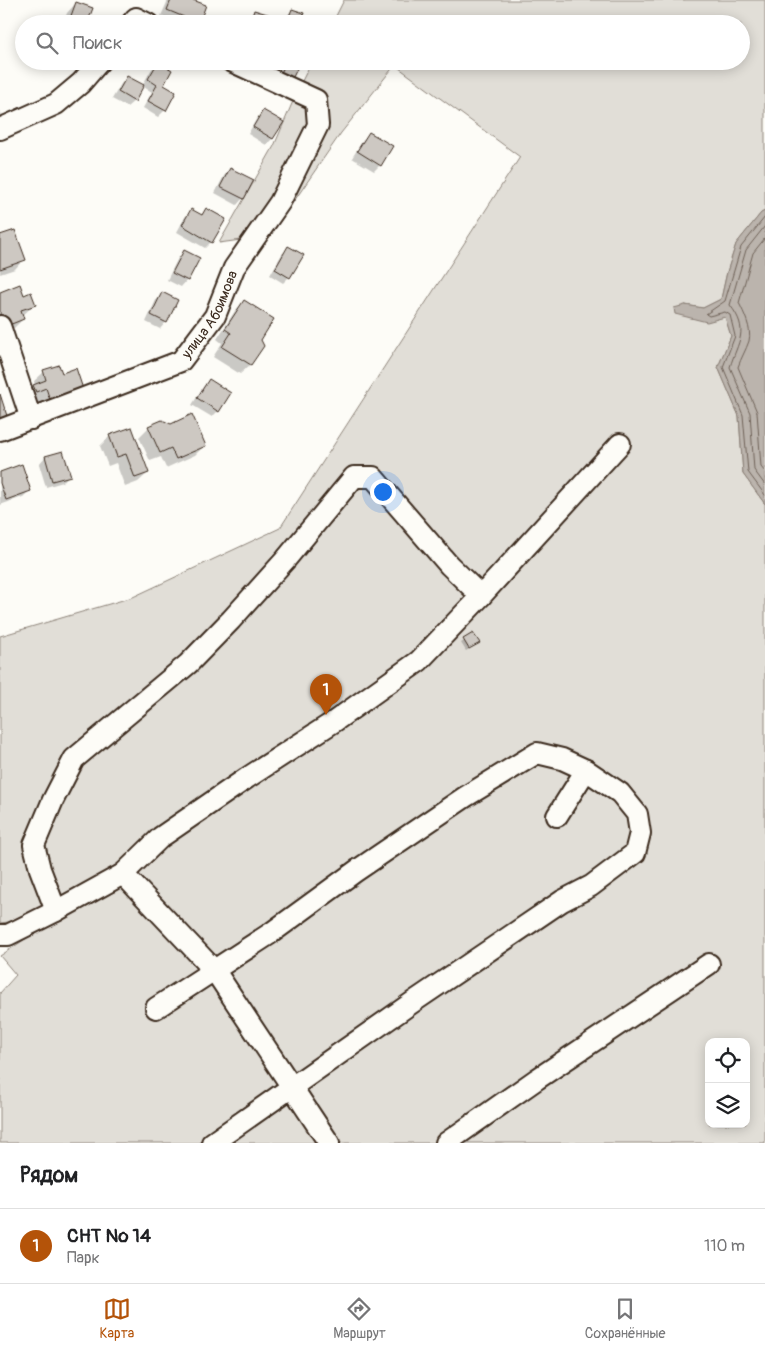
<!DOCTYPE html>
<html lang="ru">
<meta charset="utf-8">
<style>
body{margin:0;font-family:Pangolin,sans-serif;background:#f6f6f6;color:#202124}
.controls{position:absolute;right:15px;bottom:15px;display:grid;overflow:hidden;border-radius:10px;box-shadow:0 2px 12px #0003}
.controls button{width:45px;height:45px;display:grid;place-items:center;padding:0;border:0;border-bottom:1px solid #e0e0e0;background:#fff;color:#202124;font:25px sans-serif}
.you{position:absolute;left:382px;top:491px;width:18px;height:18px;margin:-12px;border:4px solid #fff;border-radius:50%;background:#1a73e8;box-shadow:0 0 0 8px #1a73e833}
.badge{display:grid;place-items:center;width:32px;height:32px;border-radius:50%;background:#b45309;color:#fff;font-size:16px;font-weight:700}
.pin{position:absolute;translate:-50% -41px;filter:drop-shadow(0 1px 2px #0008)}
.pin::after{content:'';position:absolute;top:26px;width:18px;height:15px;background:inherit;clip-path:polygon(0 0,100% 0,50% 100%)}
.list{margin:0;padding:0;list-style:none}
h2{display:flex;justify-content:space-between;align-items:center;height:65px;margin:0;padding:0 20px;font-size:21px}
h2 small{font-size:16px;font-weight:400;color:#757577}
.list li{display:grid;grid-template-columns:32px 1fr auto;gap:15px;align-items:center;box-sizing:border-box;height:75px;padding:0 20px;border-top:1px solid #e0e0e0}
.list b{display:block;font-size:19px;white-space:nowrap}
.list p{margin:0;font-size:16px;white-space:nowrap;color:#757577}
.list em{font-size:16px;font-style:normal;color:#757577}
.icon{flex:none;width:28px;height:28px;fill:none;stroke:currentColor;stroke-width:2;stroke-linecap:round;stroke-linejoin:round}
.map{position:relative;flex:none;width:765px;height:1143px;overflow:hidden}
.search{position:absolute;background:#fff;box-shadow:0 2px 12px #0003;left:15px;right:15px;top:15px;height:55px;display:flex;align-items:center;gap:12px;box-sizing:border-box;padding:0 18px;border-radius:28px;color:#757577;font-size:19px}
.sheet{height:140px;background:#fff}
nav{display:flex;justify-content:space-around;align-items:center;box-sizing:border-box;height:70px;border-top:1px solid #e0e0e0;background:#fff;font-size:14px;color:#757577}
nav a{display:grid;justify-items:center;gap:2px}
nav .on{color:#b45309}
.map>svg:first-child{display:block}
</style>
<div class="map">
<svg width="765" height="1143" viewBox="0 0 765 1143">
<rect width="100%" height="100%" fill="#fdfcf7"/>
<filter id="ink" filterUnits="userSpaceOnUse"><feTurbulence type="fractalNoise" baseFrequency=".02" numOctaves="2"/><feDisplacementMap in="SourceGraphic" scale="10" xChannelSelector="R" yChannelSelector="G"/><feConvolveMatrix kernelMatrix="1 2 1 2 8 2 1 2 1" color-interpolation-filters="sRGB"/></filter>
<g filter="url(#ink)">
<!-- green -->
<path fill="#e1ded7" stroke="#8e847a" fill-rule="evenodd" d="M344,0H765V211L761,213L736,244L727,272L721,299L703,308L685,305L725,316L731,336L718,367L739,416L743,474L765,504V1143H0V993L16,975L0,956L55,919L45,909L9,922L0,923V636L133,597L280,528L520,157L395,65L341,133L270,236L219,243L274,146L299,87L312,61H741V24H332ZM709,1042H746V1124H709Z"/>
<!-- water -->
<path fill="#bbb4ad" stroke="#887d74" d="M765,211V504L743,474L739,416L718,367L731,336L725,317L707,322L675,314L674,308L685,305L703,308L721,299L727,272L736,244L761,213Z"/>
<!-- shadow -->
<path fill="#0003" d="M168,0H190L197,24H179L161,16Z
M76,3L85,24H63L67,13Z
M292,10L298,24H283L286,17Z
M254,11L270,24H246L248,18Z
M270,61H284L289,83L267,67Z
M158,63L162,85L175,93L165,110L158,117L143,108L152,92L142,86L151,70Z
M127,78L134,101L127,107L112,99L121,84Z
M0,109L3,118L0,121Z
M264,112L282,123L272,139L266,145L248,134L257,118Z
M369,133L380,165L374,171L352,158L363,140Z
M230,169L243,198L237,205L215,193L224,176Z
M206,210L211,242L205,248L177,232L185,217L191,211L200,216Z
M0,236L24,259L15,269L0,274Z
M289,248V277L283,283L270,275L282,254Z
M184,252L187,280L181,287L167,280L178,258Z
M0,293L23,297L34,305L22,316L23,319L13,329L0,333Z
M162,294L166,322L160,329L146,322L156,300Z
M244,301L262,346L250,365L240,374L213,357L222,343L217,339L235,311Z
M44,372L61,374L82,388L40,409L36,397L26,401L24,396L35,386L34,381Z
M209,381L218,411L212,417L192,405L203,387Z
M149,427L204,446L195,455L166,468L161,457L150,461L139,437Z
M110,436L148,473L138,482L125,487L116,463L108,466L100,446Z
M62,452L69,475L63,482L46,487L39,464L45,457Z
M0,473L30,490L23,497L0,505Z
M473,634L476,645L466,651L461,643Z"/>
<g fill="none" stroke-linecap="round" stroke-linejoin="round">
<!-- shore -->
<path stroke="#6e6157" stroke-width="1" d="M765,217L741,247L725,301L706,314L709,316L725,312L730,315L735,336L723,367L743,415L748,472L765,495
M765,226L746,250L730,305C750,331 738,341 730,367L750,413L754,470L765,485
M765,238L753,253L739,303C744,313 752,329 749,341C746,350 741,358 738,367L757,412L761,467L765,472"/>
</g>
<!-- building -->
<path fill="#cdc8c2" stroke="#3b2a1e" d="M171,0H193L206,5L199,24H181L184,17L167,10Z
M76,2L93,8L87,24H68Z
M292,9L304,13L300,24H286Z
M254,10L274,16L271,24L250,23Z
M273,61H285L297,69L290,83L278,78L284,67Z
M158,62L172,70L164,85L176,92L166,111L148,101L157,85L148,79Z
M127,76L144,85L135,102L118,92Z
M263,110L284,122L273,139L253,127Z
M369,132L393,146L381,166L357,151Z
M230,168L254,180L244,199L220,187Z
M206,208L226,219L212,243L182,225L191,209L202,215Z
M15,230L26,260L0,269V235Z
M288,246L304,255L290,278L275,269Z
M184,250L200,258L188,281L172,273Z
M20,284L24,295L31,292L36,305L21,310L24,319L4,327L0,315V292Z
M162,292L178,300L167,323L151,315Z
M244,300L274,319L261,340L264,346L251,365L222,347L231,333L225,329Z
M59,365L62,373L76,368L83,389L50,400L46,388L36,392L33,385L46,380L43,370Z
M209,379L231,393L219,412L197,398Z
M0,394L7,416L0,418Z
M192,414L206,446L176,459L171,448L160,453L148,426L162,420L171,424Z
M132,427L149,473L135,478L126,454L117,457L109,435Z
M63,451L71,476L52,481L45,456Z
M22,464L31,491L6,500L0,483V472Z
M473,633L480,643L469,649L463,639Z"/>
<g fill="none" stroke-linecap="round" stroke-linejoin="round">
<defs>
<g id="minor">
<path d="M131,24L136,18L148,24"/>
<path d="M0,129L56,104L81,83L100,61"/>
<path d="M0,326L31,419"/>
<path id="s1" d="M0,430L181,361L215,316L234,268L280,202L318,125L316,100L231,61"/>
<path d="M123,874L161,837L247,778L335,721L419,661L481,596L620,444"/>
<path d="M56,911L40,869L34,845L53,800L74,759L188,664L231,620L286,559L354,477H373L449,565L481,596"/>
<path d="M0,935H8L56,911L123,874L215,971L329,1143"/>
<path d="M156,1008L271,933L356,871L465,797L537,753L562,759L586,770"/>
<path d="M212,1143L413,1002L562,901L591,886L635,853L640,833L637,814L620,793L586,770L557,816"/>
<path d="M446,1143L537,1079L709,964"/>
</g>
</defs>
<!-- minor casing -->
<use href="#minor" stroke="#3b2a1e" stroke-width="24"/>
<!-- minor -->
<use href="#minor" stroke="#fdfcf7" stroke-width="20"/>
</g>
</g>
<g text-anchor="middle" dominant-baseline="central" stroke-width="4" stroke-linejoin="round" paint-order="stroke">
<!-- street labels -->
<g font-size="14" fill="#3b2a1e" stroke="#fdfcf7">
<text stroke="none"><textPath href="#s1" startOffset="249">улица Абоимова</textPath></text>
</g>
</g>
</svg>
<div class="controls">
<button><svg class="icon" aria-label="locate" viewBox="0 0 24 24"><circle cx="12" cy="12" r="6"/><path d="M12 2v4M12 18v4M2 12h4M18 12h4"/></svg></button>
<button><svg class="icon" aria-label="layers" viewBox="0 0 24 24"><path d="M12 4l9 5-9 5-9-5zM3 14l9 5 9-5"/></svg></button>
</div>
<div class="you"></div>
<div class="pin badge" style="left:326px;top:715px">1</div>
<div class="search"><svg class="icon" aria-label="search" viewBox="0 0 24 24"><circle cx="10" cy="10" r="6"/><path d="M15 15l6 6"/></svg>Поиск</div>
</div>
<section class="sheet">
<h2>Рядом<small></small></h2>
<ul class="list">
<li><span class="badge">1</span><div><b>СНТ № 14</b><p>Парк</p></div><em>110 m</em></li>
</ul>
</section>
<nav>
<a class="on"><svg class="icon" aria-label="map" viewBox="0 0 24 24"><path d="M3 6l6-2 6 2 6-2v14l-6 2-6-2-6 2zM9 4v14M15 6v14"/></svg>Карта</a>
<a><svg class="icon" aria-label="directions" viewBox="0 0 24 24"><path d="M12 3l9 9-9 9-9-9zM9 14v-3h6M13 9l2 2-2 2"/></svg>Маршрут</a>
<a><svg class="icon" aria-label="saved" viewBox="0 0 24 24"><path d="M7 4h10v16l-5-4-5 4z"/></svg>Сохранённые</a>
</nav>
